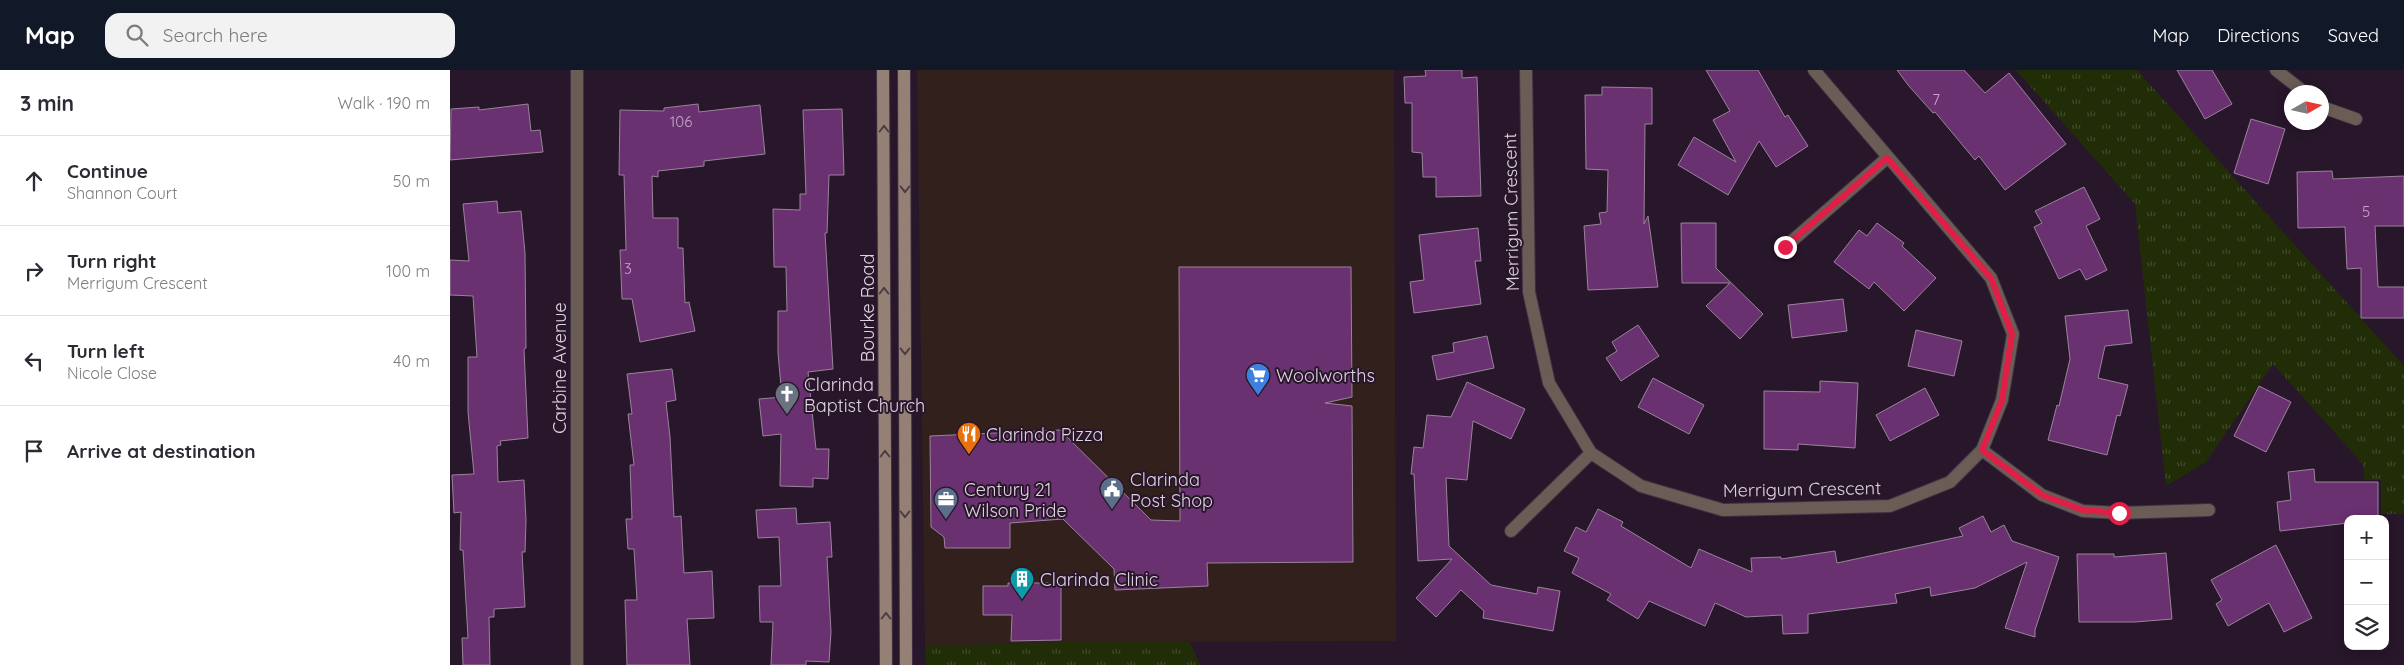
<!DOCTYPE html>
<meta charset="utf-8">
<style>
body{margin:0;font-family:Quicksand,sans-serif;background:#f2f2f3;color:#2b2b33}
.controls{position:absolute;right:15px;bottom:15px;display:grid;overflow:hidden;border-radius:10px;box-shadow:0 2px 12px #0003}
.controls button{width:45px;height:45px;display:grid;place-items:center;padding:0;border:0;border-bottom:1px solid #e1e1e2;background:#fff;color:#2b2b33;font:25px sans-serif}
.compass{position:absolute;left:1834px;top:15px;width:45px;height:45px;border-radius:50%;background:#fff;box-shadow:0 2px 12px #0003;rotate:81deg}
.stop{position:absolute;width:15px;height:15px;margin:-11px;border:4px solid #e11d48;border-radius:50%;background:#fff}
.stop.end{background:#e11d48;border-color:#fff;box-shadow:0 1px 5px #0008}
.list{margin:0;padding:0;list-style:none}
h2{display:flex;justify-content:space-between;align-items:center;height:65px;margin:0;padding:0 20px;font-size:21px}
h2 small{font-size:16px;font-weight:400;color:#7c7c81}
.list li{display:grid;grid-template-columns:32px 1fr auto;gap:15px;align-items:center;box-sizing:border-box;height:90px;padding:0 20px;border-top:1px solid #e1e1e2}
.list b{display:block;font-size:19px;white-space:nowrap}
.list p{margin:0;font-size:16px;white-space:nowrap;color:#7c7c81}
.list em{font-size:16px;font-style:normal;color:#7c7c81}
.icon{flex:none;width:28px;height:28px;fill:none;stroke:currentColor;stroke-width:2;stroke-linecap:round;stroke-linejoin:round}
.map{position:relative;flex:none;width:1954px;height:595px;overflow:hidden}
header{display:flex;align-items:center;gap:30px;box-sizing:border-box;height:70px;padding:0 25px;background:#111827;color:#fff}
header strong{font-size:24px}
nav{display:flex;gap:28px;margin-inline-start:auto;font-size:18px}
.search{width:350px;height:45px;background:#f2f2f3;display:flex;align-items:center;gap:12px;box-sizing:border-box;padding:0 18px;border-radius:15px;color:#7c7c81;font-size:19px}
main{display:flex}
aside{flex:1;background:#fff}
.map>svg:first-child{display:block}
</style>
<header>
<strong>Map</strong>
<div class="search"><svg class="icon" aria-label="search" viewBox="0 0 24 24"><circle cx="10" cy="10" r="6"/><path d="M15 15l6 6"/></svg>Search here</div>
<nav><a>Map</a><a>Directions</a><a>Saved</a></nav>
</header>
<main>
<aside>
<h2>3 min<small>Walk · 190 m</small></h2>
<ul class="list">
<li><svg class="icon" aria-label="ahead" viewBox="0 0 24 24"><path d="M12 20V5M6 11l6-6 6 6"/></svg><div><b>Continue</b><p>Shannon Court</p></div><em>50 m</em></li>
<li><svg class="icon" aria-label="right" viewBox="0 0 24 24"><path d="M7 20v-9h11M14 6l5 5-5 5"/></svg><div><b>Turn right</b><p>Merrigum Crescent</p></div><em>100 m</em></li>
<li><svg class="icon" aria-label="left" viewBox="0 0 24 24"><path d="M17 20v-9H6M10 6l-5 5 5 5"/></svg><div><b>Turn left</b><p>Nicole Close</p></div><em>40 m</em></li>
<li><svg class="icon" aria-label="arrive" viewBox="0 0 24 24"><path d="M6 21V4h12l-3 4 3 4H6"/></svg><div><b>Arrive at destination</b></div></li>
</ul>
</aside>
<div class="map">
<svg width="1954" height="595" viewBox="0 0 1954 595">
<defs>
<pattern id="grass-tufts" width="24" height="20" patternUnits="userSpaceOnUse" patternTransform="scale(1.25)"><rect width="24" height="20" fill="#212d07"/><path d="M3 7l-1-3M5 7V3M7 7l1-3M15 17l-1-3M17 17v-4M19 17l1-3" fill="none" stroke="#414b2b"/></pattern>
</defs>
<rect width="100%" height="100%" fill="#28162a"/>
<!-- commercial -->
<path fill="#32201c" d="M467,0H944L946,571L619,572L475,576Z"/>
<!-- grass -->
<path fill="url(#grass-tufts)" d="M1566,0H1687L1954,296V444H1931V410H1914L1913,394L1823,294L1756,392L1716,416L1685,134Z
M619,572H740L750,595H476L475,576Z"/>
<!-- building -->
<path fill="#6a3170" stroke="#9a839c" d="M975,0H1012V8L1027,7L1031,126L986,127V107H973L972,83L962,82V33H955L954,7L976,6Z
M1256,0H1308L1335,47L1338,45L1358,76L1326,97L1309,71L1278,125L1228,95L1244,67L1286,92L1263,50L1280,41Z
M1447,0H1514L1535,23L1559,3L1616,74L1555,120L1529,86L1525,90L1485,42L1483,43L1458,15Z
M1727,0H1762L1782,34L1755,49Z
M1152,17L1202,18V54H1195L1194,154L1198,146L1208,217L1138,220L1134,156L1151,154L1149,143L1157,142L1158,100L1136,99L1135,25H1152Z
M78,34L81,61L90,60L93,82L0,90L1,39L29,37V40Z
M248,34L249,42L310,35L315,84L254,91V96L208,101V107L202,106L203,148H228V178H233L235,233L239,232L245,261L190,272L182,229H172L170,180H176L174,105H169L170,40L214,41V38Z
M392,39L394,105H379L377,163H375L383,299L358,302L366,379H379L378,409L363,408V417L330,416L331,364L313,366L309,329L332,327L328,283V241H337L336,197H324L323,139L350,140V124H356L353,40Z
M1801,49L1835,59L1818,114L1784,103Z
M1882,101L1883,109L1954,106V156H1925L1928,217H1954V248H1911V198L1897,199L1895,157L1848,158L1847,102Z
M1634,117L1650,149L1636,156L1657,200L1636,210L1630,199L1609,209L1584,157L1592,153L1585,141Z
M47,131L48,143L71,141L75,183L76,278L74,279L78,368L50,371L51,375L47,376L48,412L74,410L76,450L75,482H72L75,537L44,539V547H39L40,595H13L12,568H18L13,480H10L11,442L4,443L2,405L24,404L18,342V287H27L23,226L0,225V190L19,191L13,134Z
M1231,153H1266V198L1313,244L1290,269L1256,236L1280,213H1232Z
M1427,153L1454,173L1452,176L1486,208L1454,241L1424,212L1419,219L1384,192L1409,160L1417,166Z
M1028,158L1031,191H1025L1031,234L964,243L960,212L974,210L969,165Z
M729,197H901L902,327L875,333L902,336L903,492L757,493L758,516L665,520L664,499L613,449L560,453V478H495L494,467L481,457L480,366L610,360L701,450L730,451Z
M1393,229L1397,261L1342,268L1338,235Z
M1678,240L1682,273L1655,276L1648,308L1678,315L1670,346L1667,345L1657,385L1598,370L1607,335L1609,336L1620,289L1615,246Z
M1188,255L1209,286L1171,311L1156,288L1167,281L1162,272Z
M1466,260L1512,271L1504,306L1458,296Z
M1037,266L1044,298L987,310L982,286L1004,282L1003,273Z
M222,299L226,330L216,332L220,367L224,447L231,446L234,503L262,501L264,548L237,549L240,595H177L175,530H187L184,479H178L176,449H182L180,395H184L178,344H182L177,304Z
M1203,308L1254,335L1239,364L1188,337Z
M1370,311L1408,313L1405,378L1348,374V380L1314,379V321L1370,322Z
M1017,312L1075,339L1061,369L1023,351L1017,410L996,408L999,476L1041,515L1087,524L1088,517L1110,521L1103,561L1033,548L1034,541L1011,520L986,547L966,528L1002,489L968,491L964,404H961L964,377L973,378L977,345L1001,347Z
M1809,316L1841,332L1816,382L1784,366Z
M1475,318L1489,345L1440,371L1426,345Z
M1864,399L1865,412H1928V449H1898V453L1830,461L1827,432L1841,430L1838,402Z
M346,438L347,454L380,452L382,487H377L381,562L379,592L356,591V595H321L323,552H310L309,516H331L329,467L308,468L306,440Z
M1148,439L1173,452L1171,456L1241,498L1249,479L1302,502L1301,488L1331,487V489L1385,481L1387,493L1513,466L1509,458L1533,446L1541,462L1554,455L1562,471L1609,487L1585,560V567L1555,558L1577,492L1525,518L1481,526L1480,517L1445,524L1447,533L1358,544V563L1333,564L1332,545L1296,547L1265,533L1255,556L1199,531L1188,549L1157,530L1161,524L1122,503L1129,488L1114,481L1126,457L1136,462Z
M1826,475L1862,548L1834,562L1819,533L1778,556L1766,534L1772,530L1761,510Z
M1716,483L1722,549L1685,552H1629L1627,484H1664V487Z
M558,513H611V570L561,571L562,545H533V516H558Z"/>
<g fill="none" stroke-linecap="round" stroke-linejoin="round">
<defs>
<path id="street" d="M1076,0L1079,222L1099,313L1141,383L1191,416L1273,440L1440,436L1500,412L1532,380L1552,330L1563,264L1541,208L1364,0
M1826,0L1854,22
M1872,37L1906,49
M1335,177L1437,88
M1532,380L1592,425L1633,441L1669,443L1759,440
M1061,461L1141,383
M127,595V0"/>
<path id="secondary" d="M433,0L436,595
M454,0L456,595"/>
</defs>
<!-- street casing -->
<use href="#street" stroke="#423044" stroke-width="14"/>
<!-- secondary casing -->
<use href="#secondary" stroke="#423044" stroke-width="14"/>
<!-- street -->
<use href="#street" stroke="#695d55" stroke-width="12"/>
<!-- secondary -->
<use href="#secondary" stroke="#948074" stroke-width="12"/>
</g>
<!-- one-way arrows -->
<defs><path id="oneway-chevron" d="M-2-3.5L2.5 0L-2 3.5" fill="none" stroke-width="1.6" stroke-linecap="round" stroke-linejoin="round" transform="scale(1.25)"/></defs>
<g stroke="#4e3b44">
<use href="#oneway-chevron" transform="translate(434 59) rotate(-90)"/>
<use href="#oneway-chevron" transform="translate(455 119) rotate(90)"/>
<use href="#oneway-chevron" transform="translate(434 221) rotate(-90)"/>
<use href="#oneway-chevron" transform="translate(455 281) rotate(90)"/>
<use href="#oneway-chevron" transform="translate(435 384) rotate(-90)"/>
<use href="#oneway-chevron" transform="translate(455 444) rotate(90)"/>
<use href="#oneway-chevron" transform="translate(436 546) rotate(-90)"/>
</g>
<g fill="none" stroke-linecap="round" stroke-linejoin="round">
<!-- route -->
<path stroke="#e11d48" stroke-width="6" d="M1335,177L1437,88L1541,208L1562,264L1552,330L1532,380L1592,425L1633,440L1669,443"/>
</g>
<!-- icons -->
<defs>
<symbol id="supermarket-pin" viewBox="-11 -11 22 30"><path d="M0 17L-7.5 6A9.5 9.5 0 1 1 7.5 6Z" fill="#3f7fe0" stroke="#28162a"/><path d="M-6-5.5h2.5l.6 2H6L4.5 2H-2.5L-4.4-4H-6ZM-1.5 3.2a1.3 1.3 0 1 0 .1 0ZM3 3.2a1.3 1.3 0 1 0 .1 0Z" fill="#fff"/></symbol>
<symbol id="church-pin" viewBox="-11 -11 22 30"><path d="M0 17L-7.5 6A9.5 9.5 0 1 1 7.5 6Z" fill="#6b7280" stroke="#28162a"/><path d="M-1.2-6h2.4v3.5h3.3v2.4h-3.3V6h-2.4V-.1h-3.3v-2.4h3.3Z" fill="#fff"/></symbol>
<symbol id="restaurant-pin" viewBox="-11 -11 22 30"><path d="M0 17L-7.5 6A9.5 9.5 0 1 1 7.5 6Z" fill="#e8710a" stroke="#28162a"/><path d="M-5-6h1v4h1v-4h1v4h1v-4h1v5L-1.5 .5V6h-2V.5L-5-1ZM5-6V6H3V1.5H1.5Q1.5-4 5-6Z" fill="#fff"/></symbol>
<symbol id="civic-pin" viewBox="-11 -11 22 30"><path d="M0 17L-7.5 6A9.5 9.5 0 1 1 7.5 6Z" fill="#5c6f8a" stroke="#28162a"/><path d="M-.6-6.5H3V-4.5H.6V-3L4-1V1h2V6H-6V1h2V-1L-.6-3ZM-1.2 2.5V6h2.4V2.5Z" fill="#fff"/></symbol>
<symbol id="office-pin" viewBox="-11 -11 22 30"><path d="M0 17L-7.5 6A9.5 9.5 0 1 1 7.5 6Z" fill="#5c6f8a" stroke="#28162a"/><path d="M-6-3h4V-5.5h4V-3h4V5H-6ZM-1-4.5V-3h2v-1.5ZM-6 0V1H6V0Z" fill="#fff"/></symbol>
<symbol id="building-pin" viewBox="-11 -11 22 30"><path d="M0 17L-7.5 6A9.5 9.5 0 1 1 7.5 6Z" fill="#0f9aa8" stroke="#28162a"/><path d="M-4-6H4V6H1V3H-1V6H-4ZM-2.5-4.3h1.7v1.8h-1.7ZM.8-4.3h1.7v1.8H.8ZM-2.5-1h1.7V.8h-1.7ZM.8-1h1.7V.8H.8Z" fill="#fff"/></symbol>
</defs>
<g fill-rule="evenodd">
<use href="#supermarket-pin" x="794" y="291" width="28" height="38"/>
<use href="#church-pin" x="323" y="310" width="28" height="38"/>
<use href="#restaurant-pin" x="505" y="350" width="28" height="38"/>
<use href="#civic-pin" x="648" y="405" width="28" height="38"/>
<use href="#office-pin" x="482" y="415" width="28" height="38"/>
<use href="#building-pin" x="558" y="495" width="28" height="38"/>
</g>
<g text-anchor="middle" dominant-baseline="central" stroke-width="4" stroke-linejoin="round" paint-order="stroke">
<!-- number labels -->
<g font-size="15" fill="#c2aac5">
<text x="1486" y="29">7</text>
<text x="231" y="51">106</text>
<text x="1916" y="141">5</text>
<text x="178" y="198">3</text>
</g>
<!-- street labels -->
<g font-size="18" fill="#e0d3e1" stroke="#28162a">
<text transform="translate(1061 142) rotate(-91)">Merrigum Crescent</text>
<text transform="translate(417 238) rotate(-90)">Bourke Road</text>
<text transform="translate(109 298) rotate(-90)">Carbine Avenue</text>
<text transform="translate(1352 419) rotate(-1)">Merrigum Crescent</text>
</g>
<!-- poi labels -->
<g font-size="18" fill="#e0d3e1" stroke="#28162a" text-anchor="start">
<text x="826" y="305">Woolworths</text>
<text x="354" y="314">Clarinda<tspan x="354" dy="21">Baptist Church</tspan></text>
<text x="536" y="364">Clarinda Pizza</text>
<text x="680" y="409">Clarinda<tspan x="680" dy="21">Post Shop</tspan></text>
<text x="514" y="419">Century 21<tspan x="514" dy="21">Wilson Pride</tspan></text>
<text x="590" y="509">Clarinda Clinic</text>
</g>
</g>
</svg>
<div class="controls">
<button>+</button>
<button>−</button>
<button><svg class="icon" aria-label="layers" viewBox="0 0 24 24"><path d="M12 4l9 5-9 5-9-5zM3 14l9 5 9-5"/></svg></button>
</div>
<svg class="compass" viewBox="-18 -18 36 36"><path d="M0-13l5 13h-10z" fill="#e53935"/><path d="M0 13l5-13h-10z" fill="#7c7c81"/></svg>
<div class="stop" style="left:1669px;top:443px"></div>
<div class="stop end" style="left:1335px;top:177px"></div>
</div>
</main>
